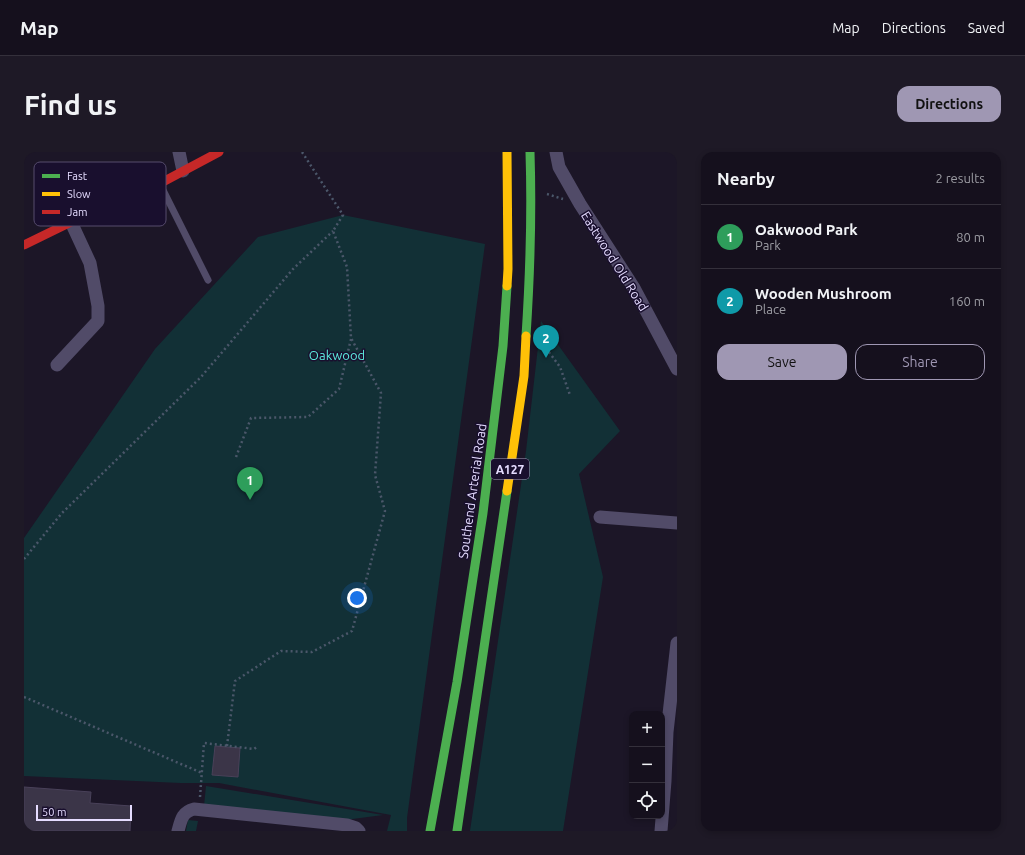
<!DOCTYPE html>
<meta charset="utf-8">
<style>
body{margin:0;font-family:Ubuntu,sans-serif;background:#1e1926;color:#f1f3f6}
.controls{position:absolute;right:12px;bottom:12px;display:grid;overflow:hidden;border-radius:8px;box-shadow:0 2px 6px #0003}
.controls button{width:36px;height:36px;display:grid;place-items:center;padding:0;border:0;border-bottom:1px solid #34303b;background:#15101d;color:#f1f3f6;font:20px sans-serif}
.scale{position:absolute;left:12px;bottom:10px;width:96px;box-sizing:border-box;padding-left:4px;border:2px solid #e5dcff;border-top:0;font-size:11px;line-height:14px;white-space:nowrap;color:#e5dcff;-webkit-text-stroke:3px #190f2e;paint-order:stroke}
.you{position:absolute;left:333px;top:446px;width:14px;height:14px;margin:-10px;border:3px solid #fff;border-radius:50%;background:#1a73e8;box-shadow:0 0 0 6px #1a73e833}
.badge{display:grid;place-items:center;width:26px;height:26px;border-radius:50%;background:#9f97b3;color:#fff;font-size:13px;font-weight:700}
.pin{position:absolute;translate:-50% -33px;filter:drop-shadow(0 1px 2px #0008)}
.pin::after{content:'';position:absolute;top:21px;width:14px;height:12px;background:inherit;clip-path:polygon(0 0,100% 0,50% 100%)}
.list{margin:0;padding:0;list-style:none}
h2{display:flex;justify-content:space-between;align-items:center;height:52px;margin:0;padding:0 16px;font-size:17px}
h2 small{font-size:13px;font-weight:400;color:#9d9da4}
.list li{display:grid;grid-template-columns:26px 1fr auto;gap:12px;align-items:center;box-sizing:border-box;height:64px;padding:0 16px;border-top:1px solid #34303b}
.list b{display:block;font-size:15px;white-space:nowrap}
.list p{margin:0;font-size:13px;white-space:nowrap;color:#9d9da4}
.list em{font-size:13px;font-style:normal;color:#9d9da4}
.actions{display:flex;gap:8px;padding:12px 16px}
.actions a{flex:1;padding:9px 0;border:1px solid #9f97b3;border-radius:12px;text-align:center;font-size:14px;color:#9f97b3}
.actions .main{background:#9f97b3;color:#111}
.icon{flex:none;width:22px;height:22px;fill:none;stroke:currentColor;stroke-width:2;stroke-linecap:round;stroke-linejoin:round}
.map{position:relative;flex:none;width:653px;height:679px;overflow:hidden;border-radius:12px}
header{display:flex;align-items:center;gap:24px;box-sizing:border-box;height:56px;padding:0 20px;background:#15101d;border-bottom:1px solid #34303b}
header strong{font-size:19px}
nav{display:flex;gap:22px;margin-inline-start:auto;font-size:14px}
.intro{display:flex;align-items:center;justify-content:space-between;box-sizing:border-box;height:96px;padding:0 24px}
h1{margin:0;font-size:28px}
.button{padding:10px 18px;border-radius:12px;background:#9f97b3;color:#111;font-size:14px;font-weight:700}
main{display:flex;gap:24px;padding:0 24px}
aside{flex:1;background:#15101d;border-radius:12px;box-shadow:0 2px 6px #0003}
.map>svg:first-child{display:block}
</style>
<header>
<strong>Map</strong>
<nav><a>Map</a><a>Directions</a><a>Saved</a></nav>
</header>
<div class="intro"><h1>Find us</h1><a class="button">Directions</a></div>
<main>
<div class="map">
<svg width="653" height="679" viewBox="0 0 653 679">
<rect width="100%" height="100%" fill="#1c1627"/>
<!-- green -->
<path fill="#123036" d="M319,63L461,92L383,666V679H363L367,663L195,631H157L0,624V386L131,197L234,85Z
M517,169L596,279L555,322L579,425L539,679H446L502,299Z
M182,634L359,663L298,671L180,654Z
M164,668L174,669L172,679H162Z"/>
<!-- building -->
<path fill="#3b3548" stroke="#494159" d="M191,594L216,596L214,625L188,623Z
M0,635L67,640L66,651L107,654L106,679H0Z"/>
<g fill="none" stroke-linecap="round" stroke-linejoin="round">
<!-- path -->
<path stroke="#4b576a" stroke-width="2.5" stroke-dasharray="2 3" stroke-linecap="butt" d="M523,42L539,47
M519,192L536,215L546,243
M212,305L227,266L284,265L315,237L327,187
M0,407L38,361L177,225L269,117L309,79
M0,545L178,621
M203,594L211,529L257,499L288,500L328,479L361,359L351,323L357,241L327,186L323,115L309,79L319,63L278,0
M176,645L180,591L230,597L234,594"/>
<!-- lane -->
<path stroke="#514b68" stroke-width="7" d="M136,32L184,128"/>
<!-- street -->
<path stroke="#514b68" stroke-width="13" d="M155,0L159,19
M532,0L535,15L556,52L610,136L653,217
M33,213L74,169V154L66,111L47,70
M576,365L653,371
M154,679C157,668 158,660 170,657L323,673L332,676L335,679
M637,679L641,629L643,580L653,491"/>
<!-- fast -->
<path stroke="#4caf50" stroke-width="9" d="M502,184C506,123 508,61 506,0
M406,679L433,530L459,361L479,194L483,134
M433,679L483,339"/>
<!-- slow -->
<path stroke="#ffc107" stroke-width="9" d="M483,134L484,117L483,0
M483,339L500,224L502,184"/>
<!-- jam -->
<path stroke="#c62828" stroke-width="9" d="M0,93L47,70L135,32L195,0"/>
</g>
<g text-anchor="middle" dominant-baseline="central" stroke-width="3" stroke-linejoin="round" paint-order="stroke">
<!-- shield labels -->
<rect fill="#190f2e" stroke="#a89ec0" stroke-width="1" x="467" y="307" width="38" height="20" rx="3"/>
<g font-size="12" font-weight="bold" fill="#e5dcff">
<text x="486" y="317">A127</text>
</g>
<!-- street labels -->
<g font-size="13" fill="#e5dcff" stroke="#190f2e">
<text transform="translate(591 109) rotate(58)">Eastwood Old Road</text>
<text transform="translate(448 339) rotate(-82)">Southend Arterial Road</text>
</g>
<!-- park labels -->
<g font-size="13" fill="#5bebdd" stroke="#190f2e">
<text x="313" y="203">Oakwood</text>
</g>
</g>
<!-- legend -->
<rect x="10" y="10" width="132" height="64" rx="6" fill="#190f2e" stroke="#564c6d" stroke-width="1"/>
<rect x="18" y="22" width="18" height="4" fill="#4caf50"/>
<rect x="18" y="40" width="18" height="4" fill="#ffc107"/>
<rect x="18" y="58" width="18" height="4" fill="#c62828"/>
<g font-size="11" fill="#e5dcff">
<text x="43" y="28">Fast</text>
<text x="43" y="46">Slow</text>
<text x="43" y="64">Jam</text>
</g>
</svg>
<div class="controls">
<button>+</button>
<button>−</button>
<button><svg class="icon" aria-label="locate" viewBox="0 0 24 24"><circle cx="12" cy="12" r="6"/><path d="M12 2v4M12 18v4M2 12h4M18 12h4"/></svg></button>
</div>
<div class="scale">50 m</div>
<div class="you"></div>
<div class="pin badge" style="left:226px;top:348px;background:#2e9e5b">1</div>
<div class="pin badge" style="left:522px;top:206px;background:#0f9aa8">2</div>
</div>
<aside>
<h2>Nearby<small>2 results</small></h2>
<ul class="list">
<li><span class="badge" style="background:#2e9e5b">1</span><div><b>Oakwood Park</b><p>Park</p></div><em>80 m</em></li>
<li><span class="badge" style="background:#0f9aa8">2</span><div><b>Wooden Mushroom</b><p>Place</p></div><em>160 m</em></li>
</ul>
<div class="actions"><a class="main">Save</a><a>Share</a></div>
</aside>
</main>
